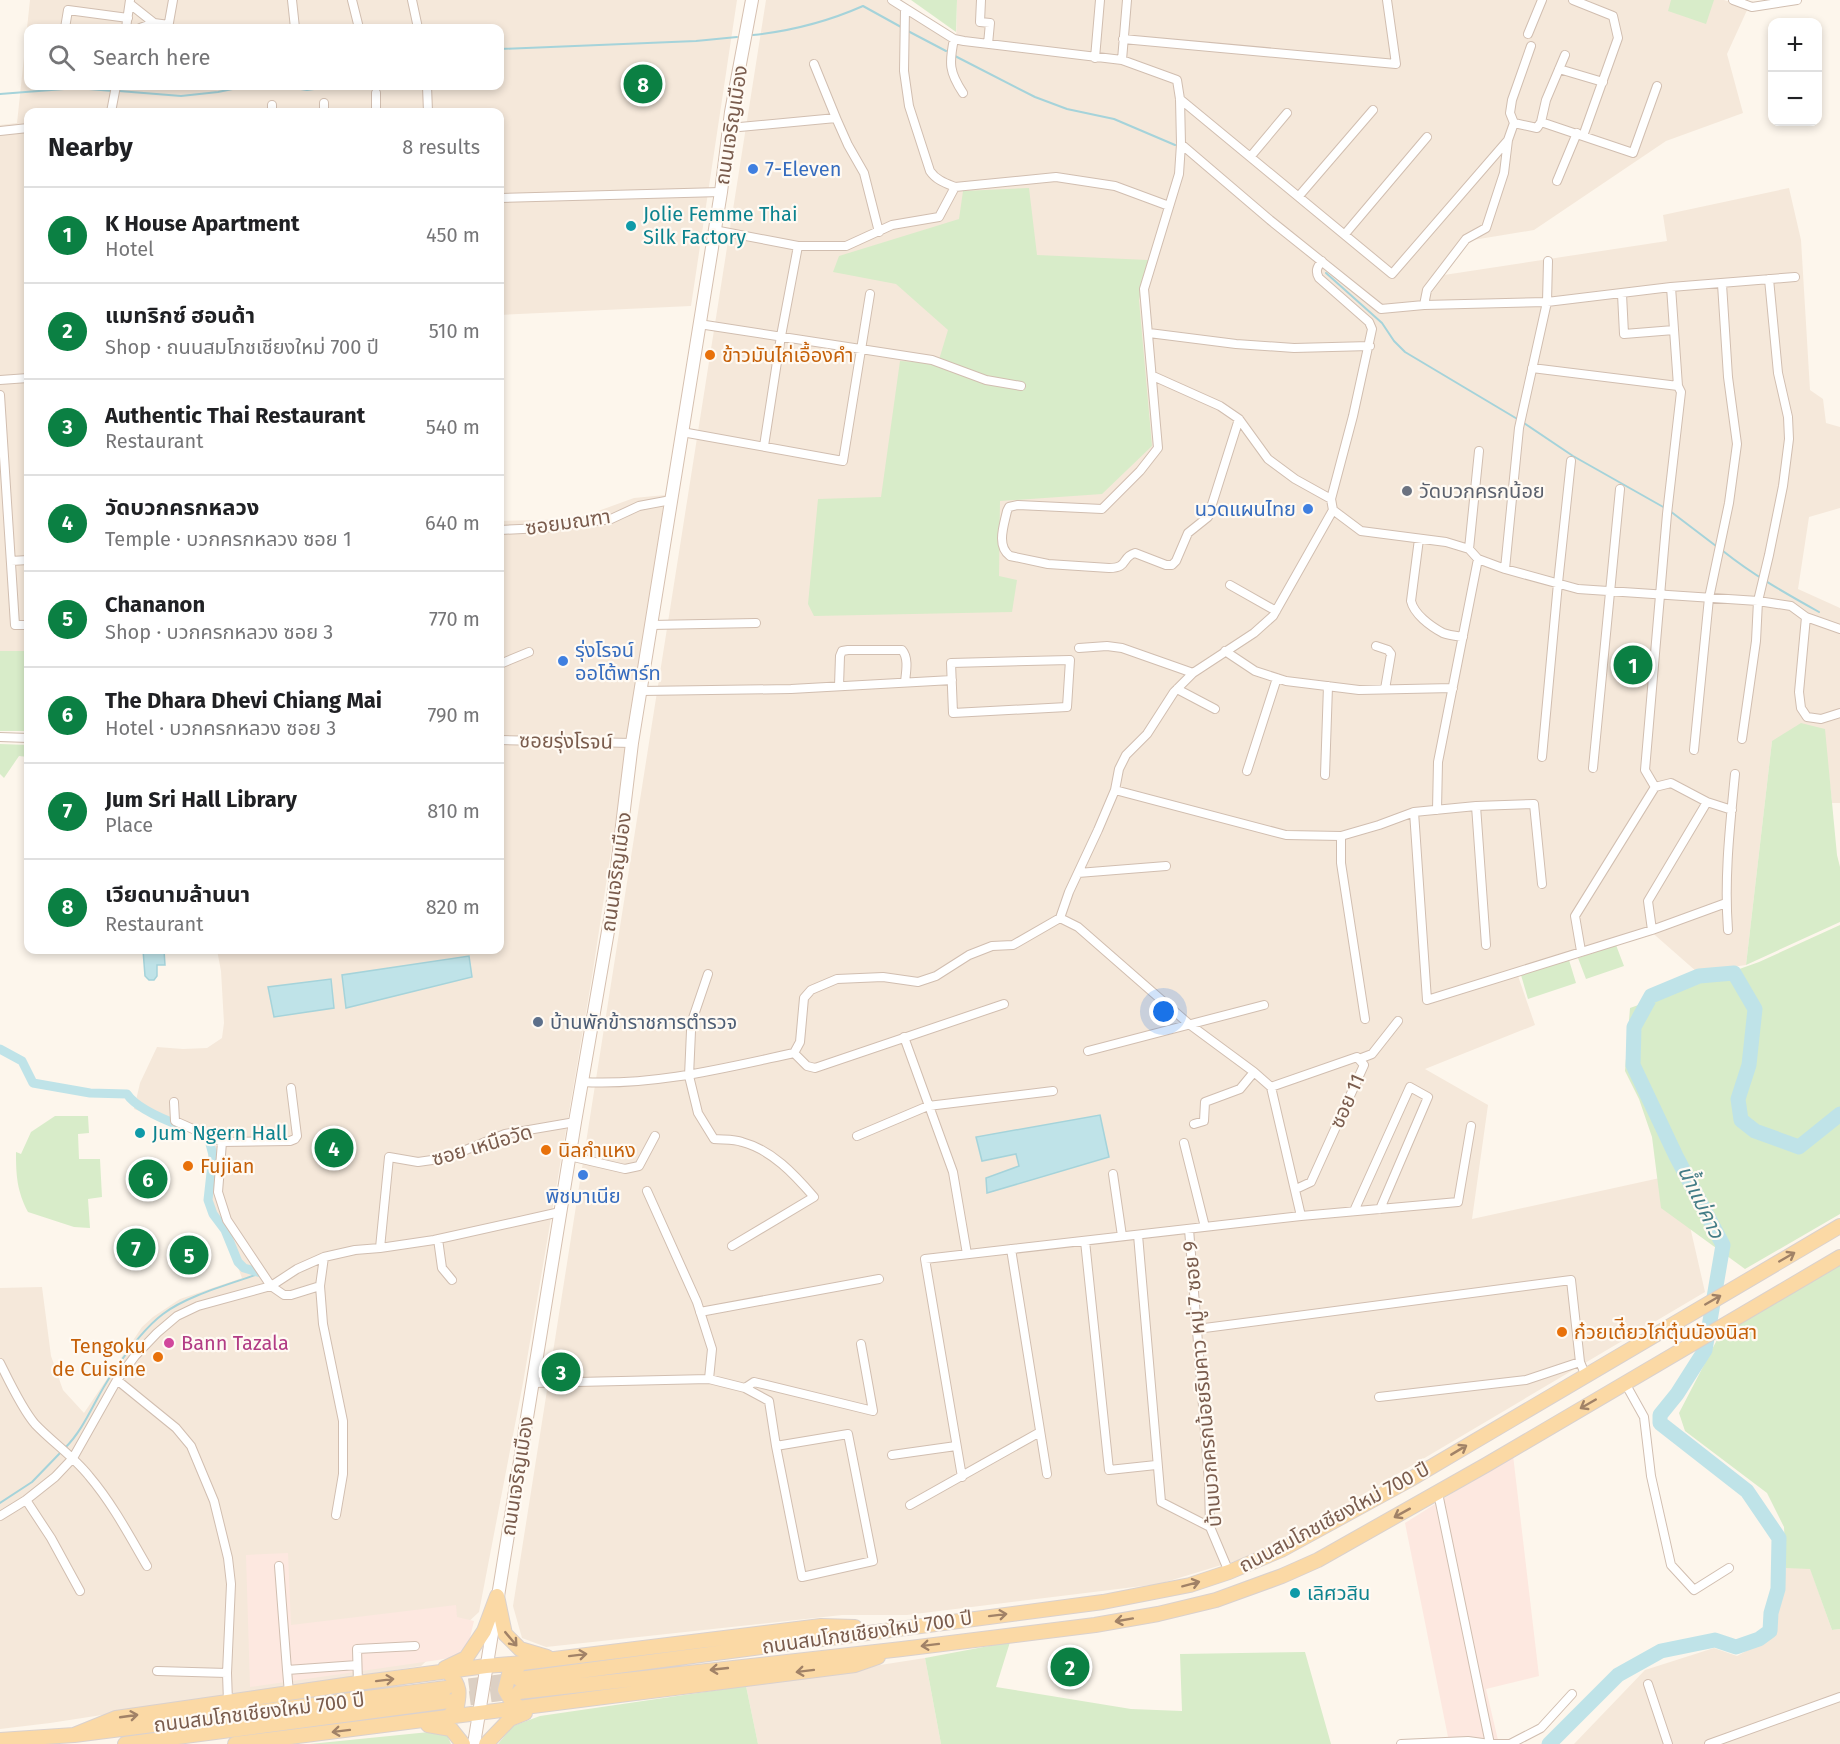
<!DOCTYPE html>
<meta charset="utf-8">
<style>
body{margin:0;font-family:"Fira Sans","Noto Sans Thai",sans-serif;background:#f6f6f6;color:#202124}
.controls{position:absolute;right:18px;top:18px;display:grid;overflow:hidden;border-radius:12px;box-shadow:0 3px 9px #0003}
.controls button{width:54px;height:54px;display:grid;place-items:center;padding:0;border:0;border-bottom:2px solid #e0e0e0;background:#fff;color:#202124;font:30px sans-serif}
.you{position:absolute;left:1164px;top:1012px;width:21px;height:21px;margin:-15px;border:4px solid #fff;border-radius:50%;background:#1a73e8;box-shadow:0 0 0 9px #1a73e833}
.badge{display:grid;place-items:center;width:39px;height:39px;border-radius:50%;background:#0b8043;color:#fff;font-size:20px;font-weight:700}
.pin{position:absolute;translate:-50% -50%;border:3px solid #fff;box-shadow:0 2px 6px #0006}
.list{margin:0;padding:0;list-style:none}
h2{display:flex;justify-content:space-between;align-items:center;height:78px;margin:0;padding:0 24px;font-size:26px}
h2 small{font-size:20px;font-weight:400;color:#757577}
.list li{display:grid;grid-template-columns:39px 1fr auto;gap:18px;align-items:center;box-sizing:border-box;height:96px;padding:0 24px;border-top:2px solid #e0e0e0}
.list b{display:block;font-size:22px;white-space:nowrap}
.list p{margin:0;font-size:20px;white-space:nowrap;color:#757577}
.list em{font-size:20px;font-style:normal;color:#757577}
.icon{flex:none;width:33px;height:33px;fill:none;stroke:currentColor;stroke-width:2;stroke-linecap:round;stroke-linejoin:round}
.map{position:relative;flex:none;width:1840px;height:1744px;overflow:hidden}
.search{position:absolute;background:#fff;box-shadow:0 3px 9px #0003;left:24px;top:24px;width:480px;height:66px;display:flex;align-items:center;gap:15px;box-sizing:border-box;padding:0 21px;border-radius:12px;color:#757577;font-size:22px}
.panel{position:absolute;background:#fff;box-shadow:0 3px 9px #0003;left:24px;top:108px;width:480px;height:846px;border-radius:12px}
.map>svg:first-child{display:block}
</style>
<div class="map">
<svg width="1840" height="1744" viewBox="0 0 1840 1744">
<rect width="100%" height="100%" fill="#fdf6ec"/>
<!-- residential -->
<path fill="#f5e8da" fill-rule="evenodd" d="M30,0H737L691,306L500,315V112H28V651H0V125L17,123ZM28,28H500V86H28Z
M766,0H894L956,44L957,0H1724L1748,8L1727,54L1743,113L1666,141L1534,230L1467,241L1444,275L1667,241L1663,215L1789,188L1801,240L1810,390L1823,399L1826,423L1840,427V508L1809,517L1798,589L1840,608V803H1832L1824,730L1772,741L1746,965L1697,972L1648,929L1516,970L1535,1025L1425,1069L1488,1105L1472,1219L1678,1174L1705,1292L1296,1534L1238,1560L1159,1584L907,1615H842L546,1647L522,1638L513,1606Z
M665,495L592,977L523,1383L479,1612L421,1666L50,1723L0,1729V1288L42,1287L51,1356L63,1390L84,1413L142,1327L153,1317L180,1299L242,1278L233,1254L205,1201L209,1171L208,1150L204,1139L159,1118L134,1109L140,1083L157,1047L183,1049L207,1048L222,1038L224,1023L221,971L217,950H500V521L576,519L634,498Z
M1786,1568H1810L1832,1630L1840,1629V1744H1574L1645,1670L1714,1648L1737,1656L1774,1636Z
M925,1658L941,1744H758L746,1686Z"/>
<!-- commercial -->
<path fill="#fde8e0" d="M1513,1455L1539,1676L1486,1689L1498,1740L1448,1737L1405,1523Z
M288,1553L291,1625L456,1605L457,1617L474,1621L468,1646L455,1657L438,1660L250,1687L246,1555Z"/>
<!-- green -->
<path fill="#d8ecc9" d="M911,0H957L956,32Z
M1671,0H1714L1706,24L1668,11Z
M1029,188L1037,255L1148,260L1139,300L1152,446L1102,494L1000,501L999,576L1017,580L1012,612L814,616L808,604L818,499L881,497L900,361L938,363L948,330L896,284L833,272L839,256L959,219L963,191Z
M0,651H28V731H0Z
M1801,723L1825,729L1837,855L1840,867V922L1746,965L1772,741Z
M0,744L28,745V757L19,756L4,778L0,774Z
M1840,925V1214L1745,1269L1661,1208L1652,1137L1639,1099L1625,1071L1630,1008L1759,962Z
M1616,945L1624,966L1586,979L1578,958Z
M1569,960L1576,983L1528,999L1521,975Z
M55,1116H88L89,1133L78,1134L79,1159H100L102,1197L88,1199L90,1228L74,1227L28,1212C17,1191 16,1176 16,1152L21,1154L31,1132Z
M1840,1264V1629L1832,1630L1810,1569L1786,1568L1784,1527L1767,1493L1685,1431L1679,1413L1719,1336Z
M1010,1642L996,1687L1131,1709L1182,1711L1180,1654L1305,1652L1331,1744H941L925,1658Z
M746,1686L758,1744H498L513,1726L540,1716Z
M429,1732L447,1735L451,1744H310Z"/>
<!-- water -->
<path fill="#bfe3e8" stroke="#a5d3da" stroke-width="1.5" d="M143,950H164L165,965H157V976L154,980H149L145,976Z
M469,956L472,977L346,1008L342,975Z
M331,979L334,1008L274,1017L268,987Z
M1100,1115L1109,1157L987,1193L986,1178L1019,1166L1016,1154L982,1161L976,1137Z"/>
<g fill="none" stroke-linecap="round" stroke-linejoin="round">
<!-- stream -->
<path stroke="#a5d3da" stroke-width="2" d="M906,30L946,51
M753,35C791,31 829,21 863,6L901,27
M500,49L696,41L737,37
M955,56L1035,97L1067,109L1114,119L1175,145
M282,86L307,90L335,86
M119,91L181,96L218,92L247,86
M0,94L77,88L113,91
M1326,273L1382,323L1394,341L1405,352L1519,420
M1524,423L1573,456L1665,508
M1670,511L1716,546
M1723,551C1753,575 1785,593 1819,612
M65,1448C86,1427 95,1398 112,1374C126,1353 143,1329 163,1314C188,1295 231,1284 261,1273
M0,1503L32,1482L61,1452"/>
<!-- canal -->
<path stroke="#bfe3e8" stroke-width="9" d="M0,1049L22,1061L33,1083L90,1093L127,1094C136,1108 165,1120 181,1126
M202,1134L209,1140L213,1155L208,1200L213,1214L225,1230L238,1262L244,1268L261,1273"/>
<!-- river -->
<path stroke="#bfe3e8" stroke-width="15" d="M1549,1744L1618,1675L1661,1651L1715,1640L1736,1647L1759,1639L1770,1631L1771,1613L1778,1589L1779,1538L1747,1491L1660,1423V1415L1677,1394L1705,1350L1723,1245L1676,1156L1633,1065L1634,1027L1651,996L1699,976L1734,973L1755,1009L1749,1065L1738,1099L1741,1120L1755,1131L1799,1147L1840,1114"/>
<!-- primary-tunnel -->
<path stroke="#dcd0c4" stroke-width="14" stroke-dasharray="14 7" stroke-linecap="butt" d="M448,1688L519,1679
M449,1701L516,1692"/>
<defs>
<path id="minor" d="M292,0L295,28
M352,0L359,28
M412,0L418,28
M892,0L954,39L964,41L1122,60L1177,80L1180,99L1181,144L1179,174L1144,289L1158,448L1140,471L1102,509L1018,505L1009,507L1007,511C1004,525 996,546 1010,556L1048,564L1109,568C1129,568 1121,557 1135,553L1166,565H1172L1176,561L1188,533L1208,517L1239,419
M981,0L980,22L990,23L988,44
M1573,0L1613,16L1618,38L1583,136
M1733,0L1752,7L1797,0
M130,4L154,23
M905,9L904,71L909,106L930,171C936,180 945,183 955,187
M65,28L68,10L128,18
M126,28L130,0
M140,28L154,23L169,25
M168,28L173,0
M1528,34L1542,0
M954,39C949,63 949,72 963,93
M1123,39L1396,64L1387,0
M1095,58L1100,0
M1122,60L1127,0
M814,64L836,118
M1559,69L1603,82
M427,86L428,112
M376,93V112
M1180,99L1392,274L1508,140L1514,123
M324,103V112
M272,105V112
M111,112L116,86
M1541,122L1546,100L1565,55
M1514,123L1537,128L1541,122L1633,153L1657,86
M1514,123L1510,113L1512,100L1531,46
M729,128L836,118L848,145L864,173L879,232
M0,131L28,128
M1181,144L1270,220L1381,309L1424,305L1547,302L1671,287L1795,277
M1251,156L1287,113
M1557,181L1577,133
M1299,196L1373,110
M500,198L721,192
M714,230L798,246H846L892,225L939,217L955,187L1056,177L1115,186L1169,206
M1345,234L1427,137
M1322,261C1317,267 1315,271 1319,278L1369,322L1372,329L1353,416L1331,499L1333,510L1361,531L1446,542L1469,549L1478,559L1505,569L1578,589L1758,601L1791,606L1806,617L1799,692L1801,708L1807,717L1821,719L1840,713
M1622,294L1624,334L1674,330
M1424,305L1427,290L1466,239L1486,228L1504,173L1508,140
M699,324L932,360L986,380L1021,386
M1149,333L1236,344L1294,348L1370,346
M1532,368L1678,386
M1153,376L1220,406L1239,419L1268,459L1295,479L1331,499
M0,380L28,378
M0,395L15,625H28
M682,432L843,461L870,294
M764,446L781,336L798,246
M500,530L543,528L611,519L639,506L671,500
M1419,539L1411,601C1414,614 1430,626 1443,633C1448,635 1456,636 1463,637
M1469,549L1479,451
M11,561L28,560
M1505,569L1519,428L1547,302L1548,261
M1230,585L1276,611
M1806,617L1840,629
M651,625L756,623
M1376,646L1388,650L1391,654L1385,689
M1079,648L1107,646L1122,648L1193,673
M1225,651L1255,671L1286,681L1359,690L1453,688
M1070,660L1067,707L953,713L951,663Z
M500,664L529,652
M839,686L840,656L842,651L848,650H902C909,658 906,672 905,682
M1177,689L1215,709
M640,691L791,689L952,680
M0,737L28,738
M1742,739L1756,641L1758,601L1769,555L1783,486L1789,439L1788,417L1778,373L1769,279
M500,740L632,743
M1694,750L1709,598L1729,503L1737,444L1728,377L1722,284
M1542,757L1558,583L1571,461
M1593,768L1620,489
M1247,771L1277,678
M1325,775L1328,686
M1655,787L1671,783L1707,802L1732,810
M1115,790L1286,835L1341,836L1379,825L1414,812L1476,806L1534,804L1542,884
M1476,806L1486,945
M1437,810L1438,762L1478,559
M1414,812L1427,1000L1652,930L1726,903
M1341,836V863L1365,1019
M1078,873L1166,866
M1060,918L1078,927L1189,1024L1254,1072L1271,1087L1301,1216
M1652,930L1648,901L1707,802
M1728,930C1724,877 1730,826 1735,774
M1581,951L1575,916L1655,787L1645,770L1667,514L1681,392L1678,386L1671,287
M708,974L693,1018L691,1031L689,1076L698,1113L714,1139C723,1140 734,1139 742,1142C772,1150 794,1174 814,1197L732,1246
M904,1037L953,1172L967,1254
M1088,1051L1264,1005
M794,1053L800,1042L804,998L811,990L837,979L883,977L918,982L936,976L969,955L992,946L1013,945L1060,918L1069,892L1098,830L1115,790L1119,769L1126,755L1147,734L1174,692L1193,673L1254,633L1273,616L1333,510
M794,1053L807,1066L815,1068L1004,1004
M1359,1059L1372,1054L1398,1021
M582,1082C654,1086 724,1068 794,1053
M1271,1087L1357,1057L1364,1065L1311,1182L1296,1189
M174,1102L175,1121L222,1142L290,1141L295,1139L297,1136L291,1088
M1194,1124L1204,1121L1205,1102L1240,1089L1254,1072
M857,1136L928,1106L1053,1091
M222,1142L218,1192L227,1220L271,1286L284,1295H291L320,1286
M1184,1143L1205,1227
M569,1156L625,1169L639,1166L655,1136
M1113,1174L1122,1236
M647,1191L697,1302L712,1349L709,1379
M1354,1211L1410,1087L1428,1097L1380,1209
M1189,1229L1209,1482L1210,1527L1229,1572
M1138,1235L1161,1502L1210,1527
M438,1239L442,1268L452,1280
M1085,1241L1109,1470L1156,1465
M380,1248L389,1157L418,1162L446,1158L505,1134L575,1122
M1011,1249L1047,1474
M324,1257L320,1286L323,1324L343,1421V1474L336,1515
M700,1312L879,1279
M1197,1329L1571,1280L1580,1362L1585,1374
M0,1363C9,1381 22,1409 35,1424C52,1442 73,1456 89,1476C112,1503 129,1535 147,1566
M117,1380L176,1428L191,1446L214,1501L228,1558L231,1584L227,1673L228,1702
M533,1383L709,1379L745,1388L769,1401L776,1446L802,1577L873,1561L848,1434L776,1446
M1625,1383L1644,1417L1651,1476L1671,1565L1694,1590L1729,1568
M745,1388L754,1382L873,1411L861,1344
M1379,1397L1526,1380L1580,1362
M892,1455L956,1446
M962,1477L925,1259L1301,1216L1458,1202L1471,1126
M1438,1493L1490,1744H1510L1541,1728L1572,1694
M26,1500L51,1538L80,1591
M910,1505L1040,1432
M0,1516L26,1500L55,1477L73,1458L117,1380L135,1356L157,1333L177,1316L198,1306L271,1286L297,1269L324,1257L355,1250L380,1248L434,1240L560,1212
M279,1566L287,1670L357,1665
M287,1670L289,1693
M157,1671L227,1673
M358,1683L357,1649L415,1646
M1648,1684L1668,1744
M1401,1744L1468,1741L1490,1744
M1709,1744L1840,1697"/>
<path id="secondary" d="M474,1744L575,1122L612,908L632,743L721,192L731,112L752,0"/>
<path id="primary" d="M497,1596L505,1634L520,1649L547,1657
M445,1668L466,1658L484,1631L497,1596
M448,1672C461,1686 460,1693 456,1711L451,1714
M519,1679L1103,1602L1190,1585L1229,1572L1281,1550L1409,1480L1840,1226
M519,1692L902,1649L1095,1625L1158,1614L1216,1600L1282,1576L1318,1560L1486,1465L1840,1257
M522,1709L512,1702L505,1690L509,1674L522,1663
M428,1725L451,1729L463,1744
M74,1735L116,1718L358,1683L486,1666L522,1663L821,1626L855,1627
M0,1740L74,1735L446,1688
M125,1744L449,1701
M235,1744L855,1665L878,1657
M486,1744L510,1719L525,1713"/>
</defs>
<!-- minor casing -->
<use href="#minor" stroke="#d1beb0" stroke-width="10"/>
<!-- secondary casing -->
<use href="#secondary" stroke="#d6c0b0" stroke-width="14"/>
<!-- primary casing -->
<use href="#primary" stroke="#dad1cd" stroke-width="16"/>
<!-- minor -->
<use href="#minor" stroke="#fff" stroke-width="8"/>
<!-- secondary -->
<use href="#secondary" stroke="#fff" stroke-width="12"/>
<!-- primary -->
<use href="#primary" stroke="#fbd9a5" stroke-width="14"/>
</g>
<!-- one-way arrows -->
<defs><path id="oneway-shaft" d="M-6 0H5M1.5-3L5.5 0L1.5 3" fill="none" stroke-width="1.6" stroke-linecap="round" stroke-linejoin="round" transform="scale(1.5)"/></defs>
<g stroke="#a18267">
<use href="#oneway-shaft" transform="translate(1787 1257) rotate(-30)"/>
<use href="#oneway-shaft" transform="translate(1713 1300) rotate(-30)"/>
<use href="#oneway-shaft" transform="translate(1588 1404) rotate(150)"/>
<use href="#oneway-shaft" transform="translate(1459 1450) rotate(-31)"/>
<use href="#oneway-shaft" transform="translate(1402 1513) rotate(151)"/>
<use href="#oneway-shaft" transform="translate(1191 1584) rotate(-15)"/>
<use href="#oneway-shaft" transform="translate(998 1615) rotate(-7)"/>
<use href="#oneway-shaft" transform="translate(1124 1620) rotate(170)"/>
<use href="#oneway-shaft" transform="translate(511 1639) rotate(50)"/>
<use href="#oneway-shaft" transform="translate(930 1645) rotate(173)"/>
<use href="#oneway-shaft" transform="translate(578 1655) rotate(-7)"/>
<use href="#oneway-shaft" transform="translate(719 1669) rotate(174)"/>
<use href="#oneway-shaft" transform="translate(805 1671) rotate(173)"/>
<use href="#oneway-shaft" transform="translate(385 1680) rotate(-7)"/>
<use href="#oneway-shaft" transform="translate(129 1716) rotate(-8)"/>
<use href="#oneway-shaft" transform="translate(341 1731) rotate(173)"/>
</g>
<!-- markers -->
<g fill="#3f7fe0" stroke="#fffaf3" stroke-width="2">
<circle cx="753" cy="169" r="6"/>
<circle cx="1308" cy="509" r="6"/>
<circle cx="563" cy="661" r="6"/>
<circle cx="583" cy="1175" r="6"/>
</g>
<g fill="#0f9aa8" stroke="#fffaf3" stroke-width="2">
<circle cx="631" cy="226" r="6"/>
<circle cx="140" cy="1133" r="6"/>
<circle cx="1295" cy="1593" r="6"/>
</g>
<g fill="#e8710a" stroke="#fffaf3" stroke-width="2">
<circle cx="710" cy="355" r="6"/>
<circle cx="546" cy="1150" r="6"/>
<circle cx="188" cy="1166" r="6"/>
<circle cx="1562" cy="1332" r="6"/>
<circle cx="158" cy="1357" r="6"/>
</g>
<circle fill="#6b7280" stroke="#fffaf3" stroke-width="2" cx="1407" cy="491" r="6"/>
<circle fill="#5c6f8a" stroke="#fffaf3" stroke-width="2" cx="538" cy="1022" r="6"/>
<circle fill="#d1479c" stroke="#fffaf3" stroke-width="2" cx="169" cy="1343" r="6"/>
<g text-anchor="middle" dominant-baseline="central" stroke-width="4.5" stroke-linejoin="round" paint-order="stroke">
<!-- street labels -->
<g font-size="20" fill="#7a5c4d" stroke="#fffaf3">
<text transform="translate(731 125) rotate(-81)">ถนนเจริญเมือง</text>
<text transform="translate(568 522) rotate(-8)">ซอยมณฑา</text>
<text transform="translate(566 741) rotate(1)">ซอยรุ่งโรจน์</text>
<text transform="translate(616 872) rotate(-82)">ถนนเจริญเมือง</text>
<text transform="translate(1347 1101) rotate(-66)">ซอย 11</text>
<text transform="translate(482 1145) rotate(-16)">ซอย เหนือวัด</text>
<text transform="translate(1202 1384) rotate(-95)">บ้านบวกครกน้อยริมคาว หมู่ 7 ซอย 9</text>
<text transform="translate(517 1476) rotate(-81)">ถนนเจริญเมือง</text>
<text transform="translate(1334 1517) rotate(-28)">ถนนสมโภชเชียงใหม่ 700 ปี</text>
<text transform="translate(867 1632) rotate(-8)">ถนนสมโภชเชียงใหม่ 700 ปี</text>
<text transform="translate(259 1712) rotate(-7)">ถนนสมโภชเชียงใหม่ 700 ปี</text>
</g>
<!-- shop labels -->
<g font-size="20" fill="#366cbe" stroke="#fffaf3" text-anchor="start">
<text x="765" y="169">7-Eleven</text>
<text x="1296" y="509" text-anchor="end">นวดแผนไทย</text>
<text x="575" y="650">รุ่งโรจน์<tspan x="575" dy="23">ออโต้พาร์ท</tspan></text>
<text x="583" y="1196" text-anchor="middle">พิชมาเนีย</text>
</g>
<!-- culture labels -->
<g font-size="20" fill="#0d838f" stroke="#fffaf3" text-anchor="start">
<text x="643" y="214">Jolie Femme Thai<tspan x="643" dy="23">Silk Factory</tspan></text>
<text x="152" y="1133">Jum Ngern Hall</text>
<text x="1307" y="1593">เลิศวสิน</text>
</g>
<!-- food labels -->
<g font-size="20" fill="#c56008" stroke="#fffaf3" text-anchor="start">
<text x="722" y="355">ข้าวมันไก่เอื้องคํา</text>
<text x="558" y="1150">นิลกําแหง</text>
<text x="200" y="1166">Fujian</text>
<text x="1574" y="1332">ก๋วยเต๋ียวไก่ตุ๋นนัองนิสา</text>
<text x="146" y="1346" text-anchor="end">Tengoku<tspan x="146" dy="23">de Cuisine</tspan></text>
</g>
<!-- worship labels -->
<g font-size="20" fill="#5b616d" stroke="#fffaf3" text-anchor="start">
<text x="1419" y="491">วัดบวกครกน้อย</text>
</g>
<!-- service labels -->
<g font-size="20" fill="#4e5e75" stroke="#fffaf3" text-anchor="start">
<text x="550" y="1022">บ้านพักข้าราชการตำรวจ</text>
</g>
<!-- hotel labels -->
<g font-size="20" fill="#b23c85" stroke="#fffaf3" text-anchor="start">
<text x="181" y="1343">Bann Tazala</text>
</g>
<!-- water labels -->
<g font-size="21" font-style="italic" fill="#437c86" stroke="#fffaf3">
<text transform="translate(1701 1202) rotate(64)">น้ำแม่คาว</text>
</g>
</g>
</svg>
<div class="controls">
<button>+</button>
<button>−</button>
</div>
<div class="you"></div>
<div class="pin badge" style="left:1633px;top:665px">1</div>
<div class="pin badge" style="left:1070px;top:1667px">2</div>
<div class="pin badge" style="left:561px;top:1372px">3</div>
<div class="pin badge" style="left:334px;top:1148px">4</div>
<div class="pin badge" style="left:189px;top:1255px">5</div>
<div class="pin badge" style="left:148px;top:1179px">6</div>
<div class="pin badge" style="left:136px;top:1248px">7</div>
<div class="pin badge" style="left:643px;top:84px">8</div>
<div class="search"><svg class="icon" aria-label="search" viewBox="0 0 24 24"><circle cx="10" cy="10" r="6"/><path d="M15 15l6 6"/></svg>Search here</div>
<section class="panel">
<h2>Nearby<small>8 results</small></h2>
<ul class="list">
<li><span class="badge">1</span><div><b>K House Apartment</b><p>Hotel</p></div><em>450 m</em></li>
<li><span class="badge">2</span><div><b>แมทริกซ์ ฮอนด้า</b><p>Shop · ถนนสมโภชเชียงใหม่ 700 ปี</p></div><em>510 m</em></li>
<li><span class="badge">3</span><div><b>Authentic Thai Restaurant</b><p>Restaurant</p></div><em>540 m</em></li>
<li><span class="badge">4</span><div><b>วัดบวกครกหลวง</b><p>Temple · บวกครกหลวง ซอย 1</p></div><em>640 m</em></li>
<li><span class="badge">5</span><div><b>Chananon</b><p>Shop · บวกครกหลวง ซอย 3</p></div><em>770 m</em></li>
<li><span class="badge">6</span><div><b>The Dhara Dhevi Chiang Mai</b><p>Hotel · บวกครกหลวง ซอย 3</p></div><em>790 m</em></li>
<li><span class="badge">7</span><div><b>Jum Sri Hall Library</b><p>Place</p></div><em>810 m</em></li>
<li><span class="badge">8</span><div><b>เวียดนามล้านนา</b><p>Restaurant</p></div><em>820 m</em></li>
</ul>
</section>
</div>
